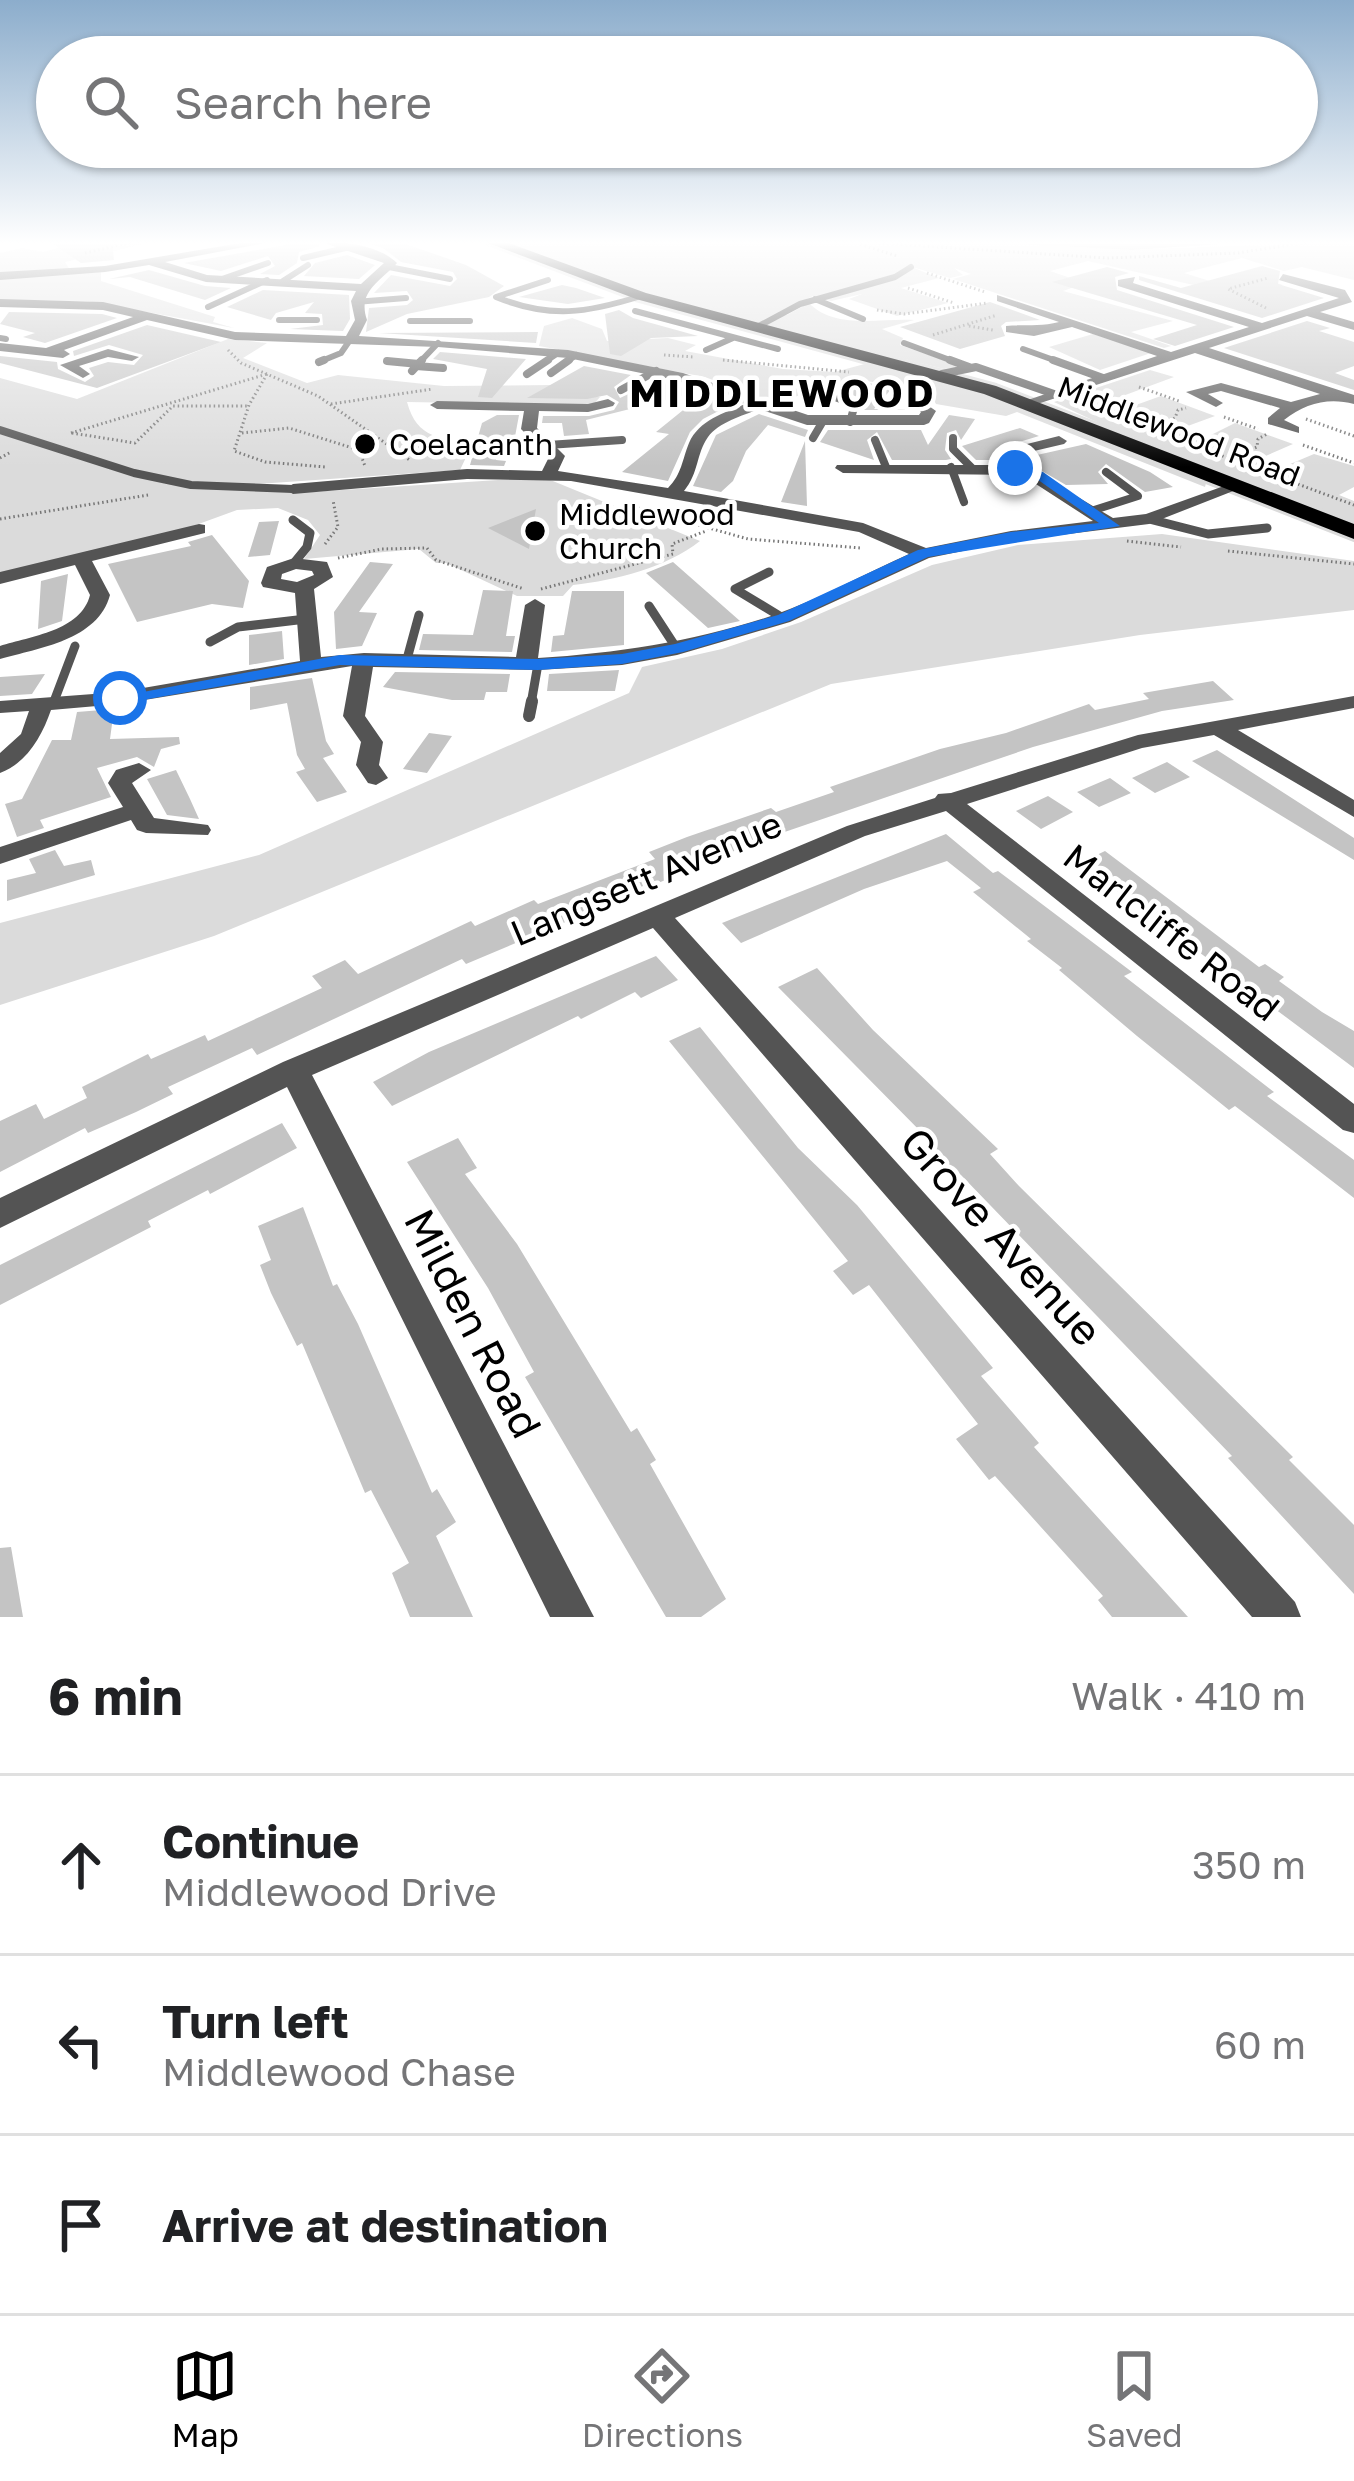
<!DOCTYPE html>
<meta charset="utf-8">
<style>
body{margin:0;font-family:"Golos Text",sans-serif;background:#f2f2f2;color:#202124}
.stop{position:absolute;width:36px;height:36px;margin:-27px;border:9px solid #1a73e8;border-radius:50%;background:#fff}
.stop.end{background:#1a73e8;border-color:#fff;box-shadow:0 3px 12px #0008}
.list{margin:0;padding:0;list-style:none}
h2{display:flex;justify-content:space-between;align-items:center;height:156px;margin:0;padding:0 48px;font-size:51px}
h2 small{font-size:39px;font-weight:400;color:#757577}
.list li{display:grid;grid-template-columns:78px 1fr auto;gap:36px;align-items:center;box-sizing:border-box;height:180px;padding:0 48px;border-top:3px solid #e0e0e0}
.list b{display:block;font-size:45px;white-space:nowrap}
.list p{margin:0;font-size:39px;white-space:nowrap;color:#757577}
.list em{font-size:39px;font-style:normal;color:#757577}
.icon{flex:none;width:66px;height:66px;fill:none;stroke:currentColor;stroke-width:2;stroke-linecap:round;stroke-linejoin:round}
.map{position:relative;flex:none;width:1354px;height:1617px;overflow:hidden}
.search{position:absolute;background:#fff;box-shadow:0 3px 9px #0004;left:36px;right:36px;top:36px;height:132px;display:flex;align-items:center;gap:30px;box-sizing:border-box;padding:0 42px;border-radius:66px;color:#757577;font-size:45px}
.sheet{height:696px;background:#fff}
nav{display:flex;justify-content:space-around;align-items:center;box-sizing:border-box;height:168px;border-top:3px solid #e0e0e0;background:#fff;font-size:33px;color:#757577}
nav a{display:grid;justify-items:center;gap:6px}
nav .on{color:#000}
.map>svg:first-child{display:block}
</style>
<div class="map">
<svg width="1354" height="1617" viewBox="0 0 1354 1617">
<rect width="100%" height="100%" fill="#fff"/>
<!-- green -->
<path fill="#dbdbdb" d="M85,241H157L65,262L70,270L0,273V253L22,248L43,252Z
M497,241H955L1132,250L1354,241V280L1302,267L1284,271L1242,258L1184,273L1229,287L1260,278L1283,285L1242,296L1088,261L1050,271L1085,283L1063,291L1173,321L1131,332L1171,346L1164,348L953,279L971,274L954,268L963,275L950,278L909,266L939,278L901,288L948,303L897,316L849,299L862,294L831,301L813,296L779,312L787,315L809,303C835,330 880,318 914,320L882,329L903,338L900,345L963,367L944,369L651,295Z
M101,272V281L215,317L213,322L234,328L87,301L0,300V278Z
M572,318L602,329L607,341L668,338L696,345L685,351L783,369L835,372L872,362L986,394L1207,479L1205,487L1017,412L1006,416L936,404L932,397H899L895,386L856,379L773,403L705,377L539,346L544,326Z
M1093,334L1151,353L1100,370L1049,347Z
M228,339L267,343L243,358L307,383L338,375L444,386L553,385L600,397L593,405L407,402C418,442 440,432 469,451L460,470L201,488L311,492L543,477L700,541C665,568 617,580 573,585L563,596H517L446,563H436L419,549L304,559L320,535L308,520L278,508L237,510L185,529L0,574V378L77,399Z
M1150,370L1174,377L1101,404L1119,411L1161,396L1215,416L1174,431L1199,441L1235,423L1293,444L1254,461L1276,470L1314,454L1354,466V487L1339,495L1354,501V524L1131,438L1054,402Z
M1162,534L1354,561V610L1140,635L831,684L214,936L0,1005V923L259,855L629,693L642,667L722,649L801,622L932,565L1018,545Z"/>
<!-- water -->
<path fill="#a2a2a2" d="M955,241H1265L1132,250Z"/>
<!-- building -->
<path fill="#c4c4c4" d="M49,241H112L114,260L81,263Z
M286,241H314L320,246L299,252L297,263L279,275L260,274L275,266L268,256L221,271L184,263L286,245Z
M361,241H397L466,265L504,286L489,297L407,314L366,332L369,308L407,305L413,300L407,291L374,293L391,275L450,286L457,279L453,272L401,262L383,248Z
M347,255L375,265L359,279L304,276L315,263Z
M1262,266L1280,271L1278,284L1324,298L1262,318L1139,280V276L1181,288Z
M1107,267L1129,273L1115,277L1117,290L1234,327L1175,346L1153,339L1197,325L1052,282Z
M149,270L205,286L231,288L205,300L130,277L109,279Z
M562,285L576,288L605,298L568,304L519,297Z
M263,290L349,295L350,319L343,331L290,329L323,325L322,314L305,313L314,302L276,313L271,320L227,307Z
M990,302L1040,320L1006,322L1001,326L1005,336L960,349L900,327Z
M619,310L633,318L698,336L651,338L621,356L610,354L605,314Z
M9,312L102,314L117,318L45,343L23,337L35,333L0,324Z
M1307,321L1330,328L1319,331L1354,342V366L1335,373L1354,380V390L1224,348Z
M147,325L221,342L97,388L0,363V356L57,362L58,369L85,382L94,376L89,368L108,362L134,365L143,355L109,345L74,356L73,351Z
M538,332L536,343L379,333Z
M440,352L526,359L492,398L478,397L487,369L433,359Z
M584,366L631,375L614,387L620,398L656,381L698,392L586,420L589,434L564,436L562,423H542L543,416H589L614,410L619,402L607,395L587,399L527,398Z
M849,380L893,387L874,409L913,410H862L860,398L840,390Z
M703,394L732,404L703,419L690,432L668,481L622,472L669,434L656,432Z
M759,414L808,430L805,437L768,425L746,451L733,481L721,492L693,486L716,435Z
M497,415H519L514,442L493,453L496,460L506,461L504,466L470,465L482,423Z
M949,415L975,419L961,440L956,430L947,433L945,450L951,459L946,460H892L877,432L867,440L874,460L820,442L828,430H921L928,445Z
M1020,428L1039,436L1019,442L1006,460H976L962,446Z
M805,441L807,506L781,502Z
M1086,444L1150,472L1173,487L1145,492L1106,464L1098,472L1108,484L1066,485L1030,464L1037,455Z
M536,509L529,549L488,528Z
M279,521L270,555L248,557L259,522Z
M212,535L249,581L243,608L212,604L137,622L108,564L191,546L188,542Z
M370,562L393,564L359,612L377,613L362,646L336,649L334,612Z
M673,562L740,621L708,628L646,573Z
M68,574L62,621L38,629L41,581Z
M483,590L513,591L506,636H515L512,652L419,650L423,634L473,635Z
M572,591H624V645L551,652L553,636L564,635Z
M282,631L284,659L249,665V635Z
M619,670L615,691H547L549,674Z
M395,672L510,674L507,692H486L484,700H452L383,687Z
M45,674L32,694L0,696V677Z
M312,678L326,741L334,754L323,758L347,792L317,802L296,772L305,769L297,755L287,703L250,710V687Z
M1213,681L1234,700L1162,711L1033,747L758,841L466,964L462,959L257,1055L252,1048L168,1087L173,1094L136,1112L88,1133L85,1128L0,1172V1121L36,1104L44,1119L87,1098L82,1087L148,1054L151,1059L205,1035L208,1041L322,988L312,976L345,960L358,974L471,921L475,926L534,900L538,904L655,859L649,852L687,837L771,808L776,812L834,792L830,787L940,749L1006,733L1089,704L1095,710L1149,699L1143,693Z
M114,709L110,739L179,737L180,744L161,749L154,767L137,757L97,768L111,797L40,820L44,828L17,837L5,804L22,799L52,740H71L77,712Z
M429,733L452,736L427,773L403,769Z
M1217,750L1354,838V860L1192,761Z
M1167,762L1190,777L1155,793L1132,778Z
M176,770L190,799L199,819L167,815L147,779Z
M1110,778L1131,793L1099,807L1077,792Z
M1048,796L1073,812L1041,829L1016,811Z
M946,834L993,873L998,871L1132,972L1124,976L1274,1092L1267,1096L1354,1160V1198L1235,1106L1229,1110L1137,1036L1059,970L1062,968L1027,941L1031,939L973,892L981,888L947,861L864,889L741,943L722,923Z
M55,850L64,866L91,860L95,875L7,901V880L36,873L29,859Z
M1105,851L1259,967L1265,964L1284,977L1279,981L1322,1012L1354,1031V1068L1080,863Z
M656,956L678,980L641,998L635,992L581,1019L578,1016L392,1106L373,1082L429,1052Z
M817,968L873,1030L998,1149L990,1154L1019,1186L1293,1457L1289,1460L1354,1525V1594L1228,1458L1232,1456L961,1175L926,1145L931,1142L778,987Z
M700,1027L798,1148L857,1205L993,1368L981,1376L1039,1443L1034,1447L1188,1617H1112L1098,1600L1103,1596L995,1476L989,1480L956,1439L978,1424L869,1285L853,1295L833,1271L848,1261L669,1041Z
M282,1123L297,1148L210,1194L208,1190L148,1221L151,1227L0,1305V1265Z
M458,1138L477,1168L465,1174L517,1244L631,1432L637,1428L656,1460L650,1464L726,1599L701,1617H666L525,1377L534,1372L488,1288L407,1162Z
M303,1207L333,1286L337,1284L358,1324L432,1493L437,1489L456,1522L436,1536L473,1617H410L392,1573L409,1563L371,1490L365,1493L302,1343L297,1346L271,1293L260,1265L271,1260L258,1226Z
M11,1547L23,1617H0V1548Z"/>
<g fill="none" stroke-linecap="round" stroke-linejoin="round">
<defs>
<path id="primary" d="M483,241H503L646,293L996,386L1354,524V539L984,394L636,299Z"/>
</defs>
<!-- primary casing -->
<use href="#primary" stroke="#dbdbdb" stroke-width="6"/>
<!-- path -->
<path stroke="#767676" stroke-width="3" stroke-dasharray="1.5 3" stroke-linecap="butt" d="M847,241L1107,258L1237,253L1315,241
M856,243L897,256
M85,253L137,241
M927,273L985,292
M908,288L954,303
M1266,308L1228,289L1268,278
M877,310L904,314L988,303
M969,326L993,330
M933,335L997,315
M228,350L241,363L318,396L411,461
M664,355L694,357
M723,360L849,372
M267,374L249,405L234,451L265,462L326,467
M1139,387L1179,401
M780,391L809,382
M331,404L433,389
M1224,417L1258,429
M1306,419L1354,436
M1142,426L1354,505
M1148,428L1175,418L1178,410L1186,408
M71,433L267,374
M72,433L135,443L173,406H247
M242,433L289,428L359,450L365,466
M1303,445L1354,463
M0,458L11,452
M1230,458L1257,447L1258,439L1267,434
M638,508L748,539L861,548
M0,519L148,495
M1127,541L1181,547
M325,544L338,527L333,500
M1228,551L1354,564
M338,558L382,549L427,548L436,560L524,589
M541,589L673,554L672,544L706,531"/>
<!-- service-far3 -->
<path stroke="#545454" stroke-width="6" d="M303,258L350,247
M389,267L450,279
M222,279L268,263
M548,280L496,297C550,319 587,313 641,296
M283,281L308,265
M815,299L863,319
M355,302L406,298
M208,307L267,280
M635,311L778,349
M279,320H317
M410,321H470
M757,327L800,304L895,277L911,267
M0,338L6,339
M904,343L958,363
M1023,349L1062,363
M706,350L733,338
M387,361L409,363
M319,362L341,353L350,340
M419,363L438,343
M543,363L558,353
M565,363L576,355"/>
<!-- service-far2 -->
<path stroke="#545454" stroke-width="8" d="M950,360L969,367
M1053,360L1103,378
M387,361L419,364
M319,362L324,360
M416,366L443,368
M412,371L422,360
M551,373L569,360
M527,374L548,360
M942,374L976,367L1054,394
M621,390L656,371
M823,393L855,404L850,422
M0,430L134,473L191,485L293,489
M813,438L823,421
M953,438V449L972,468
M875,440L886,467
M548,445L622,440
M501,454L546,443
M951,467L964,502
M1091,511L1138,496L1106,472"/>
<!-- service-far1 -->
<path stroke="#545454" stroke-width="9" d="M1149,519L1208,534L1267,528
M293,520L310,533L307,547L294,563
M769,572L735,589L783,618
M649,606L677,649
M210,642L238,627L306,619
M407,659L419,615
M53,704L75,646
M531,704L538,664"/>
<!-- service -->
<path stroke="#545454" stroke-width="12" d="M529,716L532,701"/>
<!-- minor -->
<path fill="#545454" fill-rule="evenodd" d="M252,241H276L165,262L207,275L361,284L384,263L318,241C342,241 379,245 397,263C380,282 357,291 367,320L359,336L568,350L683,373L808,415H919L921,412L909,401L916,397L936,411L929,423L924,425H807L759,409C742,416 719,422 708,437C696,454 699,473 684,491L863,523L926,548L1011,531L1093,521L1022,475L843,473L835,468L837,465H1008L1023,445L1059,436L1067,441L1064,444L1034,451L1024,465L1113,518L1146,514L1238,481L1246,486L1149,524L1011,541L929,558L790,622L677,655L622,665L538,670L373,667L365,716L383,742L379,765L388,778L376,785L368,783L356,765L361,742L343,716L352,666L120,704L51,710C42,736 27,763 0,773V753L21,734L29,711L0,713V701L120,692L300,661L295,593L263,587L261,583L267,567L294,558L327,562L333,577L314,589L321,657L364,653L516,657L525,605L535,599L545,605L538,658C620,653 696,641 774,615C820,599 864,574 909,554L859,532L571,481L467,479L293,494L285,489L293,484L467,469L542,471L549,457L521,429L524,411L437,409L430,405L437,401L588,404L608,399L615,403L613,406L588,412L539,411L537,428L565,456L558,471L668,488C682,474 682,460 689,443C699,420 724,413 745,404L675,380L568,358L438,347L235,340L147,320L64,350L70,354L63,358L0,351V343L46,348L133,317L103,310L0,307V299L103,302L235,332L346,336L355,320L351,301L356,291L206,282L149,265L105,272L0,280V272L105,266ZM296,569L312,571L314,575L297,582L281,579L282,574Z
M1283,274L1345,290L1352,302L1320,312L1354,322V330L1307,316L1209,348L1354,395V404C1329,397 1305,403 1284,420L1299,427V433L1268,424V418L1280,408L1221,391L1208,394L1223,403L1216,407L1186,392L1221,383L1291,402L1320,394L1195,353L1031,406L1019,403L1157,356L1072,327L1034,336L1006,332V326C1025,324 1040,327 1059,322L997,301V295L1171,352L1249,327L1118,286V280L1135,277L1133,283L1262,323L1339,298L1279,280Z
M108,349L139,357L132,361L108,357L79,366L90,374L83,378L60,365Z
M199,524L205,525V533L92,561L110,595C98,640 39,648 0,659V646C31,636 81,631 90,595L75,565L0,584V572Z
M1354,696V708L1238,730L1354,800V817L1214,735L1142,748L967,804L1354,1104V1133L1343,1130L946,811L865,836L675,918L1295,1602L1301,1617H1252L653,928L312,1075L594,1617H550L287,1087L0,1228V1198L283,1062L847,826L935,798L938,794L951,793L1138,735Z
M139,763L151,770L132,783L154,818L208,825L211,830L208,835L146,833L137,830L131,820L0,864V847L123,807L108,783L116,770Z"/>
<!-- primary -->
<use href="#primary" fill="#000" fill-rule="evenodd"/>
</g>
<!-- sky -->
<linearGradient id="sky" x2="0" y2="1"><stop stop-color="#8cadcc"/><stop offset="0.52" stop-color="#fff"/><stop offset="1" stop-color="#fff" stop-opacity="0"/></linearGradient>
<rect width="1354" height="467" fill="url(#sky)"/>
<!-- route -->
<path fill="#1a73e8" d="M1015,464L1043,472L1120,526L928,557L789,621L683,652L622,664L538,670L340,665L120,704L111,698L340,655L538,659L622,654L675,644L778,615L918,550L1011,532L1099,523L1034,477L1010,471Z"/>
<!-- markers -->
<g fill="#000" stroke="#fff" stroke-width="4.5">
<circle cx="365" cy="444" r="12"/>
<circle cx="535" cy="531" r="12"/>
</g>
<g text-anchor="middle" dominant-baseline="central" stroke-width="9" stroke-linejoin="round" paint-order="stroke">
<!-- far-street labels -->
<g font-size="30" fill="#000" stroke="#fff">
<text transform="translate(1179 431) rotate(21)">Middlewood Road</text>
</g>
<!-- far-poi labels -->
<g font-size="30" fill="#000" stroke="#fff" text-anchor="start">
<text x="389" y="444">Coelacanth</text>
<text x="559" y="514">Middlewood<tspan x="559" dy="34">Church</tspan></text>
</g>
<!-- street labels -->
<g font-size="36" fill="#000" stroke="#fff">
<text transform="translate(646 878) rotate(-23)">Langsett Avenue</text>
<text transform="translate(1172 932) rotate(38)">Marlcliffe Road</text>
</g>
<!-- far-district labels -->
<g font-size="39" font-weight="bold" letter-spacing="3" fill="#000" stroke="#fff">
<text x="783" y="392">MIDDLEWOOD</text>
</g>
<!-- near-street labels -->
<g font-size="42" fill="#000" stroke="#fff">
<text transform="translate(1002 1236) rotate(48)">Grove Avenue</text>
<text transform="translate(474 1323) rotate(63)">Milden Road</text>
</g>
</g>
</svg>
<div class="stop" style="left:120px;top:698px"></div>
<div class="stop end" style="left:1015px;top:468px"></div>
<div class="search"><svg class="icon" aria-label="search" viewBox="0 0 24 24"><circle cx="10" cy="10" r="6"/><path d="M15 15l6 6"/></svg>Search here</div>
</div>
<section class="sheet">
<h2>6 min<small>Walk · 410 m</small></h2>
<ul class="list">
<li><svg class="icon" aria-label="ahead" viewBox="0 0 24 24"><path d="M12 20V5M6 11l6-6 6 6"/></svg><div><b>Continue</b><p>Middlewood Drive</p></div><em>350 m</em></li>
<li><svg class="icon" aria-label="left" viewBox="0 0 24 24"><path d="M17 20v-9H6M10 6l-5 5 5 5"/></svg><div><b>Turn left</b><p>Middlewood Chase</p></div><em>60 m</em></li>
<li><svg class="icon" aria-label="arrive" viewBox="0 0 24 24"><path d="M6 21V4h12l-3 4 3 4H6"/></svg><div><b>Arrive at destination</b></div></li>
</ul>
</section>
<nav>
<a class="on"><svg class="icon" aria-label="map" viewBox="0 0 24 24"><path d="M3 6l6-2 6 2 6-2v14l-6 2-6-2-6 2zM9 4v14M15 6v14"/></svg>Map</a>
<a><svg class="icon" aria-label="directions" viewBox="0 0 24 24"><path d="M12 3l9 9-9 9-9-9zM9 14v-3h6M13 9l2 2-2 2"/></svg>Directions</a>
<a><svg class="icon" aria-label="saved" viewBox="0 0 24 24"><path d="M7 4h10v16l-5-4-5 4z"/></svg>Saved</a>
</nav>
